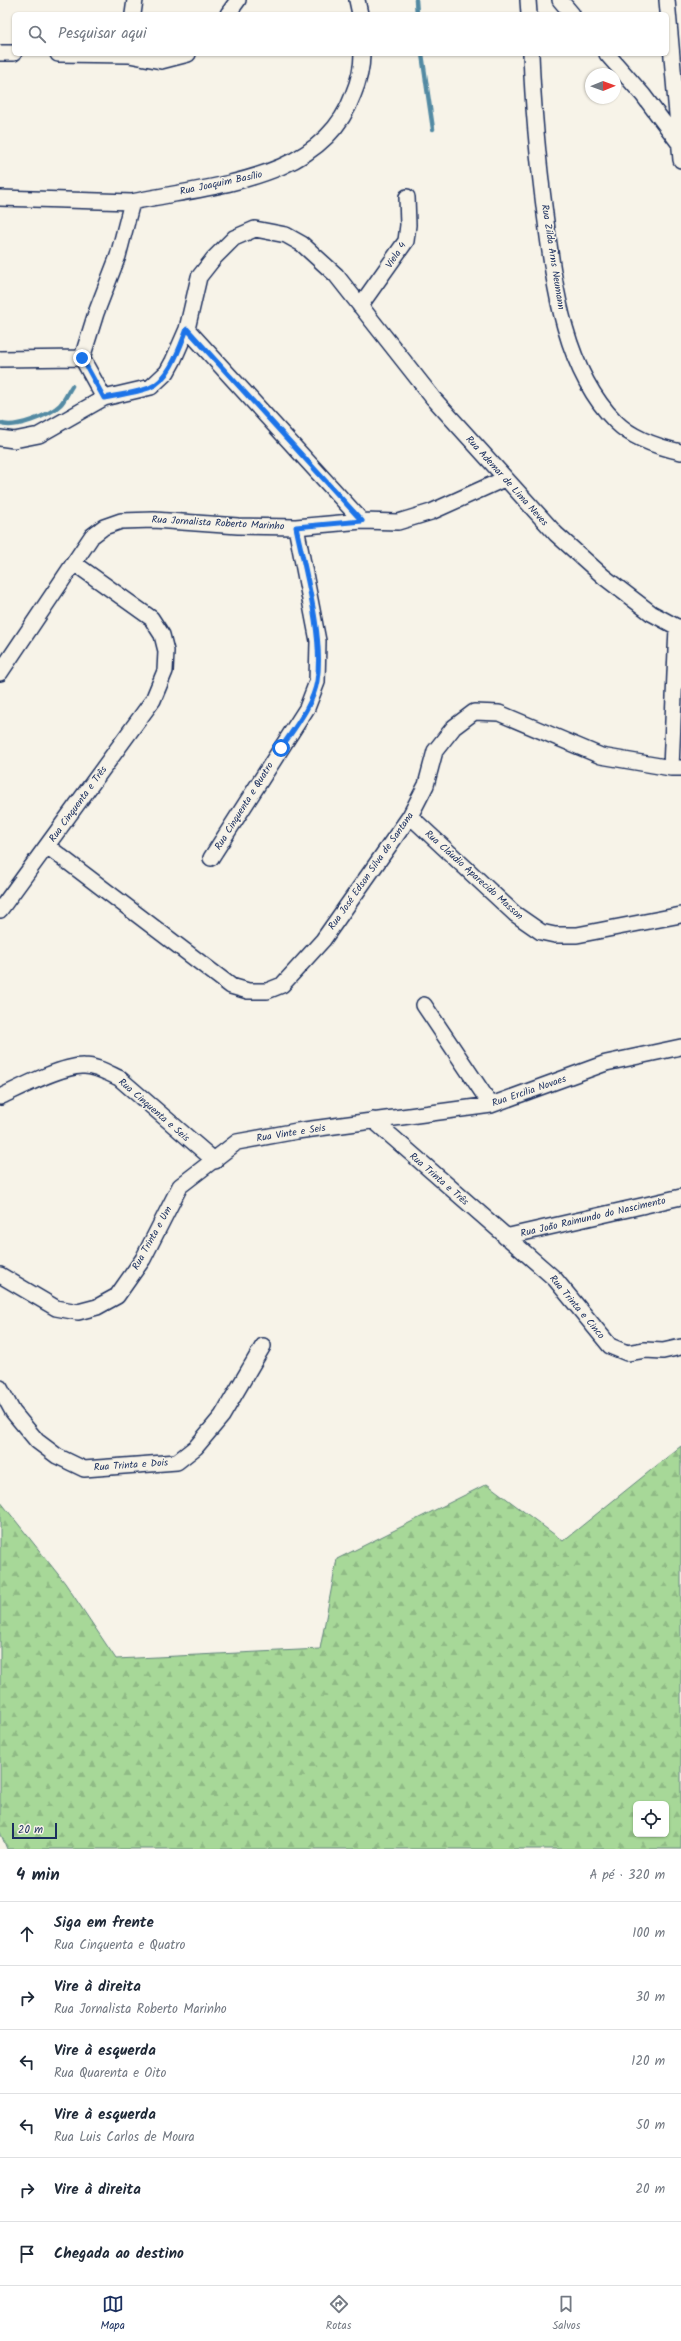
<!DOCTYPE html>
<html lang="pt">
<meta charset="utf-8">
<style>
body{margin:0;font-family:Kalam,sans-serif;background:#f2f2f3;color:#1f2937}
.controls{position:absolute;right:12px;bottom:12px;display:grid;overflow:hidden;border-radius:6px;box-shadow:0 1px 3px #0004}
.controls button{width:36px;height:36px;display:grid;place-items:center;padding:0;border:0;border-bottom:1px solid #e0e1e3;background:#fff;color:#1f2937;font:20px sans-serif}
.compass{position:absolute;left:585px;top:68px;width:36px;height:36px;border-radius:50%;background:#fff;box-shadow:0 1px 3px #0004;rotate:89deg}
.scale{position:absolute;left:12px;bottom:10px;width:45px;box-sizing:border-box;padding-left:4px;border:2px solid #1b2f5e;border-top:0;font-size:11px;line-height:14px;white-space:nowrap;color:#1b2f5e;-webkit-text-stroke:3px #f7f3e8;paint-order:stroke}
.stop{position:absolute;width:12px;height:12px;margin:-9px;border:3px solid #1a73e8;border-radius:50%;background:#fff}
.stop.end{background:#1a73e8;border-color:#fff;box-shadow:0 1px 4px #0008}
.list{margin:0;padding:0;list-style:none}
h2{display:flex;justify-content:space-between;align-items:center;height:52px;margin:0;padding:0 16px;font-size:17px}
h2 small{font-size:13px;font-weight:400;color:#747a83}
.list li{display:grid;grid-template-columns:26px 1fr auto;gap:12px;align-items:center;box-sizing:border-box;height:64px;padding:0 16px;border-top:1px solid #e0e1e3}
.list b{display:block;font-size:15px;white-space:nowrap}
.list p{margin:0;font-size:13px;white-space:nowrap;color:#747a83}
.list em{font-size:13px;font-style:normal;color:#747a83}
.icon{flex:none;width:22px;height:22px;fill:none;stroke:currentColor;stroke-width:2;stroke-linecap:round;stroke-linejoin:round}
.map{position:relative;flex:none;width:681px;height:1849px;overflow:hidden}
.search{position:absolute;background:#fff;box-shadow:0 1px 3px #0004;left:12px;right:12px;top:12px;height:44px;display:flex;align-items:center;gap:10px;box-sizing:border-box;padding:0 14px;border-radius:6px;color:#747a83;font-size:15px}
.sheet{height:436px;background:#fff}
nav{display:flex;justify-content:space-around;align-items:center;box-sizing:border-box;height:56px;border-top:1px solid #e0e1e3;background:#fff;font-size:11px;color:#747a83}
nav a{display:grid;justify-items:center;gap:2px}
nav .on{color:#1b2f5e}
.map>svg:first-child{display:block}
</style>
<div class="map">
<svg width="681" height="1849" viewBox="0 0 681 1849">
<defs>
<pattern id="forest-firs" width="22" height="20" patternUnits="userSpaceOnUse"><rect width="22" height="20" fill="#a7d898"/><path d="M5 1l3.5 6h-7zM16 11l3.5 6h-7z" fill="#8fba85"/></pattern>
</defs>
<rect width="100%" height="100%" fill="#f7f3e8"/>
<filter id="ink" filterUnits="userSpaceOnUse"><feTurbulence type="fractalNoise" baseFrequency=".025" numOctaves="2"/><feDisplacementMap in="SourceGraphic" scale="8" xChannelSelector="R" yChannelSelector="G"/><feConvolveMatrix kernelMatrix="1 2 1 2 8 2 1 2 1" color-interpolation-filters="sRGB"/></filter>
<g filter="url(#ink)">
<!-- forest -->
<path fill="url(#forest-firs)" stroke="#61847b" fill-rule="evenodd" d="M681,1446V1849H7L0,1832V1501L65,1583L116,1659L320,1649L337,1559L487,1484L563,1541ZM636,1804H666V1834H636Z"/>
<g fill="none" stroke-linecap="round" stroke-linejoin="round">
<!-- stream -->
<path stroke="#528aa3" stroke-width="4.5" d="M416,0L417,14
M422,54L433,129
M0,423C13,430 50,415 60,405C65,400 68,392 72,386"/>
<defs>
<path id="street" d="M357,0L360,14
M528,0L529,14
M560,0L572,14
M667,0L681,160
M133,14L135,0
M228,14L238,0
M0,53H14
M58,54L129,55L161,61L188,54
M531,54C533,108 538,160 545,214C554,284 564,370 616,422C633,439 658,447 681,452
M607,54L643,95L679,143
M0,198L132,202
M360,306L406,241L408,225L407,197
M187,329L362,521
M82,358L96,313L118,256L132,202C209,185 322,182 353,95C358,83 362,67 362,54
M82,358L104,398
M0,359L82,358
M0,438L14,440L39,435L104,398L151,387L167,372L173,361L187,329L199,277L214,258L234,238L255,229L286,235L302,244L336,275L433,398L556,534L604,577L651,613L677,627H681
M0,673L92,536L104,527L121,521L154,520L238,526L296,527L362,521L398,522L431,512L504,479
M671,768L677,627
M410,816L515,914L541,932L555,935H577L681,915
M47,846L231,986L248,991H267L282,985L323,940L410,816L426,785L435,751L454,727L474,712L499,713L601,756L671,768H681
M211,858L307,708L317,682L318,641L296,527
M0,910L153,700L165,671L166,651L162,635L151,618L74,563
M424,1005L491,1105
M0,1097C19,1088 63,1065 84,1066C96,1066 108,1073 119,1078L215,1161
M373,1120L555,1279L610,1346L627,1353L645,1350L663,1351L681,1347
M505,1237L681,1197
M0,1275L56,1308L78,1312L97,1307L117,1296L143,1259L180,1186L237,1142L297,1131L491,1105L606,1063L681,1047
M0,1388L13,1412L37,1441L57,1456L84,1469L177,1462L196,1447L222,1416L263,1346"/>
</defs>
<!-- street casing -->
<use href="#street" stroke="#1b2f5e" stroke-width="18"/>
<!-- street -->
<use href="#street" stroke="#f7f3e8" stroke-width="15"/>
</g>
</g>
<g fill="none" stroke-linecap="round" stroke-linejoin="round" filter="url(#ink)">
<!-- route -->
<path stroke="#1a73e8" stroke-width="5" d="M82,358L104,398C118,395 135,393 149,388C169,381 180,347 187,329L362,521L296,527C305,571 324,638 317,681C313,705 295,727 281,748"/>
</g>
<g text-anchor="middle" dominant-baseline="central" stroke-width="3" stroke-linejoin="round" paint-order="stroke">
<!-- street labels -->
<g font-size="10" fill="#1b2f5e" stroke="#f7f3e8">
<text transform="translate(221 183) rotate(-12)">Rua Joaquim Basílio</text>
<text transform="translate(396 255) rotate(-57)">Viela 4</text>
<text transform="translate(553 257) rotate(81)">Rua Zilda Arns Neumann</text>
<text transform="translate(507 481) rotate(48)">Rua Ademar de Lima Neves</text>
<text transform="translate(218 523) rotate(3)">Rua Jornalista Roberto Marinho</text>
<text transform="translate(78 804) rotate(-54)">Rua Cinquenta e Três</text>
<text transform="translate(244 806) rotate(-58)">Rua Cinquenta e Quatro</text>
<text transform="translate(371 871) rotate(-55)">Rua José Edson Silva de Santana</text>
<text transform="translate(474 875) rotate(42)">Rua Cláudio Aparecido Masson</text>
<text transform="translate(529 1091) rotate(-19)">Rua Ercilia Novaes</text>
<text transform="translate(154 1110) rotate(41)">Rua Cinquenta e Seis</text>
<text transform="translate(291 1133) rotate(-9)">Rua Vinte e Seis</text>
<text transform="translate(439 1179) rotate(41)">Rua Trinta e Três</text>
<text transform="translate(593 1217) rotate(-13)">Rua João Raimundo do Nascimento</text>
<text transform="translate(152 1238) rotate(-61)">Rua Trinta e Um</text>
<text transform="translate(577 1307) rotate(50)">Rua Trinta e Cinco</text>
<text transform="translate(131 1465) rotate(-4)">Rua Trinta e Dois</text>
</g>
</g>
</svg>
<div class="controls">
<button><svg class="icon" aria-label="locate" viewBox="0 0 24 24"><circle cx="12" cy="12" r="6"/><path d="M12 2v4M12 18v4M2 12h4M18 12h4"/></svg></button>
</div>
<svg class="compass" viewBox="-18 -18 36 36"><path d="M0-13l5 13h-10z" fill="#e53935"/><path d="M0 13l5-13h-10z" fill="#747a83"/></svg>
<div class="scale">20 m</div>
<div class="stop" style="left:281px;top:748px"></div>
<div class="stop end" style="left:82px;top:358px"></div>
<div class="search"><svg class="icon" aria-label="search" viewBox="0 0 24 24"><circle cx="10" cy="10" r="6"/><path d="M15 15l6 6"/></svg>Pesquisar aqui</div>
</div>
<section class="sheet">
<h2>4 min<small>A pé · 320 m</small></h2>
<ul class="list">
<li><svg class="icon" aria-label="ahead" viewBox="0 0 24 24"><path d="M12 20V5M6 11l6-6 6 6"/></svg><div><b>Siga em frente</b><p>Rua Cinquenta e Quatro</p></div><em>100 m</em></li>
<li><svg class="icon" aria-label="right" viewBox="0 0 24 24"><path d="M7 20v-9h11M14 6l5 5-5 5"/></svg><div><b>Vire à direita</b><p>Rua Jornalista Roberto Marinho</p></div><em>30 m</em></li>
<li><svg class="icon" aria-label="left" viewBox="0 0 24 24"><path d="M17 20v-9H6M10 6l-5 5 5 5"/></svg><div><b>Vire à esquerda</b><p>Rua Quarenta e Oito</p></div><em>120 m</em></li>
<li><svg class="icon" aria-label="left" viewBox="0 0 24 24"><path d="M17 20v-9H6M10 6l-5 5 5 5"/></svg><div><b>Vire à esquerda</b><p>Rua Luis Carlos de Moura</p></div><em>50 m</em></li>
<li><svg class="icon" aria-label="right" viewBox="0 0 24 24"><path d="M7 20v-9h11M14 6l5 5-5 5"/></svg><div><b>Vire à direita</b></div><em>20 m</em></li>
<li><svg class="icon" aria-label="arrive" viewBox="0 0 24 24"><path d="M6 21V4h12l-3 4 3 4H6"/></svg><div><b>Chegada ao destino</b></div></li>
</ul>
</section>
<nav>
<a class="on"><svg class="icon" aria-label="map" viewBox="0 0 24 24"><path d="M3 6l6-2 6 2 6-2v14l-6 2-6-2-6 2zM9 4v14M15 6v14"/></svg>Mapa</a>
<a><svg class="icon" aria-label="directions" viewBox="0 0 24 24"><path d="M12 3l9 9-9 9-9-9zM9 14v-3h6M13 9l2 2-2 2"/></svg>Rotas</a>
<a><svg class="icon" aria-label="saved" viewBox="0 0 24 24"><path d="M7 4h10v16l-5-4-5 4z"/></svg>Salvos</a>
</nav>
